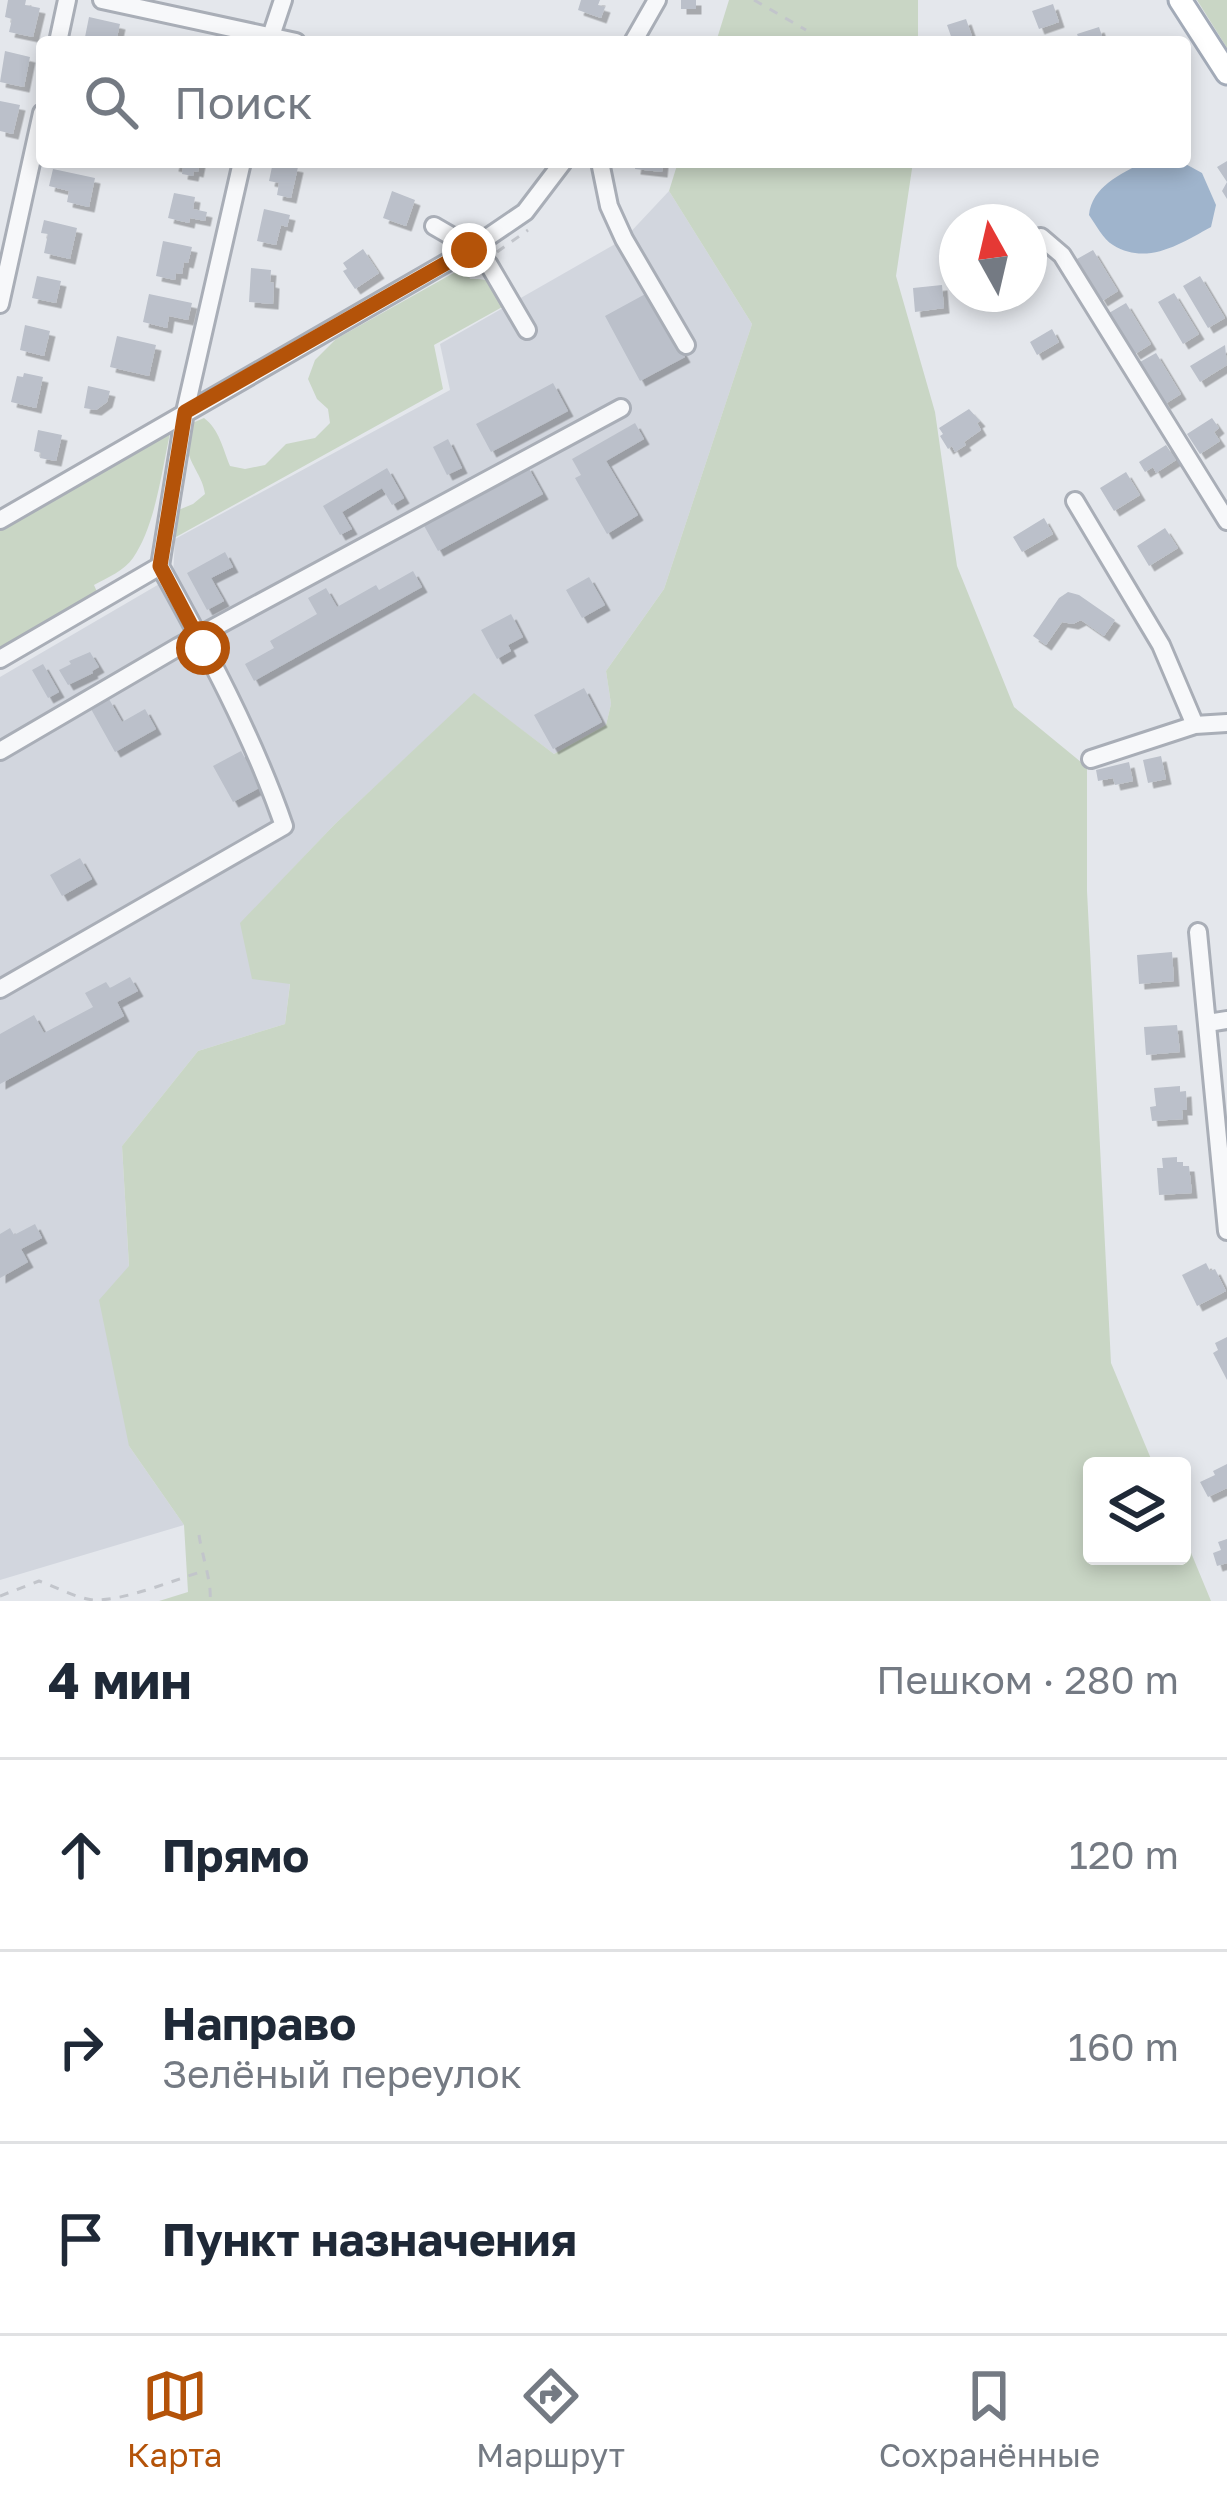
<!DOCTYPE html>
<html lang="ru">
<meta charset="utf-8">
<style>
body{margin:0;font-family:"Golos Text",sans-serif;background:#f2f2f3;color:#1f2937}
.controls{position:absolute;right:36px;bottom:36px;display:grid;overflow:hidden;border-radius:12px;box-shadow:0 6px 18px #0003}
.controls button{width:108px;height:108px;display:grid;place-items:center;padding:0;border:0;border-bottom:3px solid #e0e1e3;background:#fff;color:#1f2937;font:60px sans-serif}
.compass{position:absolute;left:939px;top:204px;width:108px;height:108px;border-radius:50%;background:#fff;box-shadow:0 6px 18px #0003;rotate:352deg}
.stop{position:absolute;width:36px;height:36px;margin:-27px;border:9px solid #b45309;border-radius:50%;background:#fff}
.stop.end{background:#b45309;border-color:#fff;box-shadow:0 3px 12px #0008}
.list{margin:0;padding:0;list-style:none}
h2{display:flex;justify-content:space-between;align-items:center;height:156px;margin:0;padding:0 48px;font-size:51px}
h2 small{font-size:39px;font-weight:400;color:#747a83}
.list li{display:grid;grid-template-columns:78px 1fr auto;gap:36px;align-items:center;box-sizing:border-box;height:192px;padding:0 48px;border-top:3px solid #e0e1e3}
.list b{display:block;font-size:45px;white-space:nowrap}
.list p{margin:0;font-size:39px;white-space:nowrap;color:#747a83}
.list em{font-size:39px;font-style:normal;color:#747a83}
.icon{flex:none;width:66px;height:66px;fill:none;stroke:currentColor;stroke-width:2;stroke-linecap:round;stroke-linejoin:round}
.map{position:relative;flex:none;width:1227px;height:1601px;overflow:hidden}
.search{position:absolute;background:#fff;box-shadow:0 6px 18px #0003;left:36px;right:36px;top:36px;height:132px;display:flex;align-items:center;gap:30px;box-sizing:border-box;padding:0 42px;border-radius:12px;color:#747a83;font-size:45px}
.sheet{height:732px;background:#fff}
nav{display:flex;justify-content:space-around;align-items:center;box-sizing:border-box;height:168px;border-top:3px solid #e0e1e3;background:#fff;font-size:33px;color:#747a83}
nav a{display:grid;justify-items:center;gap:6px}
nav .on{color:#b45309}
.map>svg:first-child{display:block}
</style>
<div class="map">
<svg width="1227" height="1601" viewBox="0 0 1227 1601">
<defs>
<filter id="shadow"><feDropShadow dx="5.5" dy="5.5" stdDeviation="0" flood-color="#0004"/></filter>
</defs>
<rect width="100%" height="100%" fill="#e4e7ec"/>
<!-- built -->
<path fill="#d2d6de" d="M669,191L752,324L664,589L606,671L611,704L606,725L554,754L474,694L335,824L241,923L290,983L285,1024L198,1051L122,1146L129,1267V1446L184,1525L0,1580V677L173,576L175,539L450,390L440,344L624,239Z"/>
<!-- green -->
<path fill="#c9d6c5" d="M729,0H918V42H716Z
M1197,0H1227V48Z
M678,162H913L896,276L935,412L957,566L1014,707L1087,767V891L1111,1363L1154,1466H1092V1556H1182V1531L1211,1601H159L188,1592L184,1525L129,1446L99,1300L129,1266L122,1146L198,1051L285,1024L290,984L252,979L240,923L335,824L474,693L554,754L606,725L611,704L606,671L664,589L752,324L669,191Z
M466,266L470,279C494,278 496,285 504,306L434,345L443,389L176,537L171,536L176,511L193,504L205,494C203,476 188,463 187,445C186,438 189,431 190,424L204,418C219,429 223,449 230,466L245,469L265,465L286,444L315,438L330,423L328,409L317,399L308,379L315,360L336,339Z
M171,429C162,468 156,525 133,558C125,570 107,578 94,585L98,594L0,651V528Z"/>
<!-- water -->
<path fill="#9fb4cc" d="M1144,162H1182L1202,173L1216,205L1211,227C1180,244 1147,266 1113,245C1103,239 1096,225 1089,215C1092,187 1120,174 1144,162Z"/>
<!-- building -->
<path fill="#bbc0ca" filter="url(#shadow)" d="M8,0H26L25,5L40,8L33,37L9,32L12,19L5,17Z
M581,0H600L598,5L605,7L601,18L578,10Z
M681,0H696V9H681Z
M1053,4L1059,22L1039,29L1032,11Z
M89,17L120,24L116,42H84Z
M966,19L974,42H953L947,25Z
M1099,27L1104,42H1080L1077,34Z
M5,51L30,57L24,87L0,82Z
M0,101L20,105L13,134L0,131Z
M1227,161V199L1222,191L1227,182L1217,167Z
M174,162H200L198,172L194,171L193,176L182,174L183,168L173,166Z
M273,162L298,167L291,198L277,195L279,183L269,181Z
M636,162H663L662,172L635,169Z
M53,169L95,178L89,207L67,202L69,191L49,186Z
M392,191L415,200L406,226L383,218Z
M174,193L195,197L193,209L207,212L205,221L190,218L189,223L168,218Z
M264,209L290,215L287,227L281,225L276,245L257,241Z
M44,220L77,228L70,259L44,253L48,234L41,233Z
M163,241L192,247L188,263L184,262L182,274L176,273L175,280L156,276Z
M363,249L379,273L355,289L343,271L347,269L343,263Z
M1093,250L1118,291L1102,301L1077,259Z
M251,268L271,270L270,282L274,283L273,304L249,302Z
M37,276L61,281L56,303L32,298Z
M1200,276L1225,318L1208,328L1183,286Z
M942,285L944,308L915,312L913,288Z
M649,292L685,357L640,381L605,316Z
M1174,293L1199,334L1183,344L1158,302Z
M149,294L192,303L188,320L169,316L167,328L143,322Z
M1126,303L1151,344L1135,354L1109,313Z
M25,325L50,331L44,356L20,350Z
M1052,329L1059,342L1037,355L1030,342Z
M117,336L156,345L149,376L110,367Z
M1225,345L1227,365L1200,382L1190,366Z
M1156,353L1181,394L1165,404L1140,362Z
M24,373L43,377L36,408L11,402L17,376L23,377Z
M553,383L568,411L491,452L476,424Z
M88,386L110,391L107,402L96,410L84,408Z
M969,409L980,421L977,423L981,430L964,442L966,445L955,452L952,446L948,449L940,436L943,434L939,428Z
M1212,418L1219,428L1214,432L1220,441L1200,454L1187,434Z
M635,423L644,439L606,461L638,515L607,534L575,478L581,475L572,459Z
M38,430L62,435L56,461L40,458L41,453L34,451Z
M448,439L462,468L447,475L433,447Z
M1166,445L1176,460L1156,473L1153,467L1145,472L1139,462Z
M527,465L543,494L438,551L422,522Z
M387,468L404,498L392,505L382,488L342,512L352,529L340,535L323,506Z
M1126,472L1140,495L1114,511L1100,488Z
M1044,518L1053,534L1022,552L1013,537Z
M1165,528L1178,548L1149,566L1137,546Z
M225,552L233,567L211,578L224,601L207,610L187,573Z
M413,571L422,587L254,681L245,664L274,648L270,641L317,614L308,598L326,588L337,607L376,585L379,590Z
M589,577L605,605L582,618L566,590Z
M1068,592L1079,595L1115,620L1104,636L1081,620L1073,624L1062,622L1046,645L1033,636L1059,598Z
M511,614L523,637L508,645L511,651L497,659L481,630Z
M90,652L99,667L92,671L93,673L68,685L59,670L71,664L69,661Z
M43,664L59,692L48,698L32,670Z
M584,688L602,722L553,749L534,715Z
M109,699L122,722L145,709L156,729L115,752L91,709Z
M241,751L261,787L233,802L213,766Z
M1161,756L1166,779L1148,783L1143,760Z
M1129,762L1133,781L1115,785L1113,778L1098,781L1096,770Z
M80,858L92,879L62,896L50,875Z
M1172,952L1174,981L1139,984L1137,955Z
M130,977L138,991L117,1002L124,1016L0,1084V1034L34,1015L44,1033L93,1007L85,993L106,982L110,988Z
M1177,1025L1180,1052L1146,1055L1144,1027Z
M1180,1086V1092L1186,1091L1187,1110H1182L1183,1119L1152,1121L1150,1107L1156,1106L1154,1088Z
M1177,1157V1162H1183V1166H1189L1192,1193L1159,1195L1157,1168H1163L1162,1158Z
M35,1224L42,1238L21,1249L28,1262L0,1278V1234L10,1228L14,1235Z
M1206,1263L1210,1271L1215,1269L1226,1291L1197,1306L1182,1275Z
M1227,1337V1380L1213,1353L1218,1350L1215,1343Z
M1227,1464V1488L1208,1497L1200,1482L1215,1475L1213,1471Z
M1227,1539V1563L1217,1566L1213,1553L1221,1550L1218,1542Z"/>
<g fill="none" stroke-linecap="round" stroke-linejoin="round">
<defs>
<path id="minor" d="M102,0L296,42
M58,42L67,0
M269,42L283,0
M633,42L657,0
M600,162L609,206L624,239L686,345
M434,226L472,248L489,265L527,330
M1041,237L1062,255L1227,521
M0,304L42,113
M1075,501L1161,645L1195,725L1227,723
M0,520L472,248L525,212L563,162
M0,659L160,566L185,412L242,162
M0,751L178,647L621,408
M1091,759L1195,725
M1198,932L1227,1231
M0,989L284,826C253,736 206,649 160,566
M1208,1023L1227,1020"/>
<path id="major" d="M1180,0L1227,73"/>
</defs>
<!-- minor casing -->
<use href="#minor" stroke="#a9aeb7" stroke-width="22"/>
<!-- major casing -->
<use href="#major" stroke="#a3abb8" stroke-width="27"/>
<!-- path -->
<path stroke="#c2c5cb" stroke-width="3" stroke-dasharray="9 9" stroke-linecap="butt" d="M754,0L806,30
M497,252L528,230
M199,1535C202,1556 212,1582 210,1601
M0,1596L39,1581C56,1587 76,1598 93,1600C125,1601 173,1580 204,1571"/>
<!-- minor -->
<use href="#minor" stroke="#f7f8fa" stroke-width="16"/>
<!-- major -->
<use href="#major" stroke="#fff" stroke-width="21"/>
</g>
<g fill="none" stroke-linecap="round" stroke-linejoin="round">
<!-- route -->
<path stroke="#b45309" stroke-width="15" d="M203,648L160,566L185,412L469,250"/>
</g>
</svg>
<div class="controls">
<button><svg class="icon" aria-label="layers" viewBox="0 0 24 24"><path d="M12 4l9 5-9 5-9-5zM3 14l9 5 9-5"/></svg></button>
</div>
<svg class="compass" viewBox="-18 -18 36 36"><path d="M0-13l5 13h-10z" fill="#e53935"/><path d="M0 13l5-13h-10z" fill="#747a83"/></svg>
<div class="stop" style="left:203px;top:648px"></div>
<div class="stop end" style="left:469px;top:250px"></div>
<div class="search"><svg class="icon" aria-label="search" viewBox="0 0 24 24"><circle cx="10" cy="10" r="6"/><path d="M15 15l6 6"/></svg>Поиск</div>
</div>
<section class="sheet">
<h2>4 мин<small>Пешком · 280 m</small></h2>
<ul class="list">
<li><svg class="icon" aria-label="ahead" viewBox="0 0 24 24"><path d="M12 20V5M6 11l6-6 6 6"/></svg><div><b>Прямо</b></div><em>120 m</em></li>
<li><svg class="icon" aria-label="right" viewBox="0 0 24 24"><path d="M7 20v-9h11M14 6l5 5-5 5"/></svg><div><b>Направо</b><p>Зелёный переулок</p></div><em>160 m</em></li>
<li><svg class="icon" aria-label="arrive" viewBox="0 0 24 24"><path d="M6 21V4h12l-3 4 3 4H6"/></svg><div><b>Пункт назначения</b></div></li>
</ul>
</section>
<nav>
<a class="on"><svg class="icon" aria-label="map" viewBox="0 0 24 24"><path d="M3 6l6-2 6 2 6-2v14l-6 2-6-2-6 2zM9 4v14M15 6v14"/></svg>Карта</a>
<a><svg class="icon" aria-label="directions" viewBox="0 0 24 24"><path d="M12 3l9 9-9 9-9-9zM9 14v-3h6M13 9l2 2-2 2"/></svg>Маршрут</a>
<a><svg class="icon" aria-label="saved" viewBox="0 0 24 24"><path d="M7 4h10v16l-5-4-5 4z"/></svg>Сохранённые</a>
</nav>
